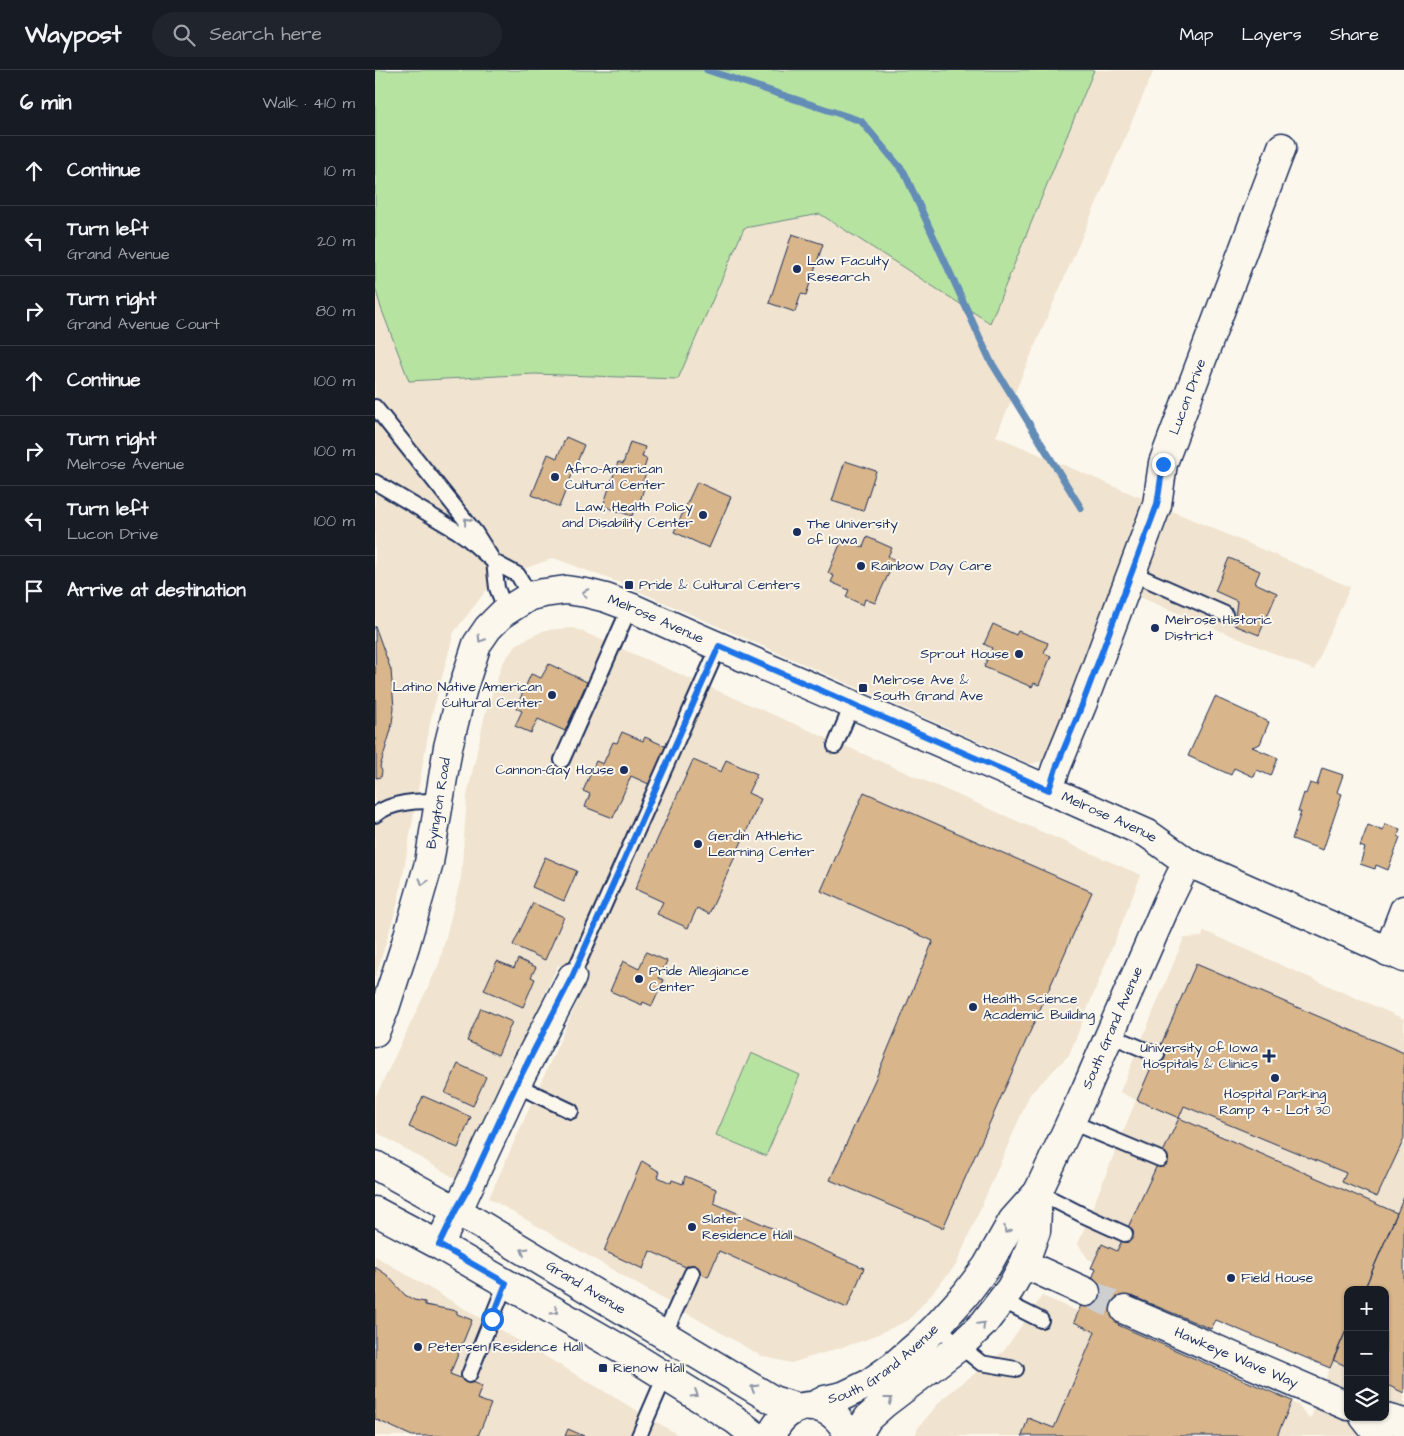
<!DOCTYPE html>
<meta charset="utf-8">
<style>
body{margin:0;font-family:"Architects Daughter",sans-serif;background:#20242c;color:#f1f3f6}
.controls{position:absolute;right:15px;bottom:15px;display:grid;overflow:hidden;border-radius:10px;box-shadow:0 1px 4px #0004}
.controls button{width:45px;height:45px;display:grid;place-items:center;padding:0;border:0;border-bottom:1px solid #363941;background:#171b24;color:#f1f3f6;font:25px sans-serif}
.stop{position:absolute;width:15px;height:15px;margin:-11px;border:4px solid #1a73e8;border-radius:50%;background:#fff}
.stop.end{background:#1a73e8;border-color:#fff;box-shadow:0 1px 5px #0008}
.list{margin:0;padding:0;list-style:none}
h2{display:flex;justify-content:space-between;align-items:center;height:65px;margin:0;padding:0 20px;font-size:21px}
h2 small{font-size:16px;font-weight:400;color:#9ea1a6}
.list li{display:grid;grid-template-columns:32px 1fr auto;gap:15px;align-items:center;box-sizing:border-box;height:70px;padding:0 20px;border-top:1px solid #363941}
.list b{display:block;font-size:19px;white-space:nowrap}
.list p{margin:0;font-size:16px;white-space:nowrap;color:#9ea1a6}
.list em{font-size:16px;font-style:normal;color:#9ea1a6}
.icon{flex:none;width:28px;height:28px;fill:none;stroke:currentColor;stroke-width:2;stroke-linecap:round;stroke-linejoin:round}
.map{position:relative;flex:none;width:1029px;height:1366px;overflow:hidden}
header{display:flex;align-items:center;gap:30px;box-sizing:border-box;height:70px;padding:0 25px;background:#171b24;border-bottom:1px solid #363941}
header strong{font-size:24px}
nav{display:flex;gap:28px;margin-inline-start:auto;font-size:18px}
.search{width:350px;height:45px;background:#20242c;display:flex;align-items:center;gap:12px;box-sizing:border-box;padding:0 18px;border-radius:28px;color:#9ea1a6;font-size:19px}
main{display:flex}
aside{flex:1;background:#171b24}
.map>svg:first-child{display:block}
</style>
<header>
<strong>Waypost</strong>
<div class="search"><svg class="icon" aria-label="search" viewBox="0 0 24 24"><circle cx="10" cy="10" r="6"/><path d="M15 15l6 6"/></svg>Search here</div>
<nav><a>Map</a><a>Layers</a><a>Share</a></nav>
</header>
<main>
<aside>
<h2>6 min<small>Walk · 410 m</small></h2>
<ul class="list">
<li><svg class="icon" aria-label="ahead" viewBox="0 0 24 24"><path d="M12 20V5M6 11l6-6 6 6"/></svg><div><b>Continue</b></div><em>10 m</em></li>
<li><svg class="icon" aria-label="left" viewBox="0 0 24 24"><path d="M17 20v-9H6M10 6l-5 5 5 5"/></svg><div><b>Turn left</b><p>Grand Avenue</p></div><em>20 m</em></li>
<li><svg class="icon" aria-label="right" viewBox="0 0 24 24"><path d="M7 20v-9h11M14 6l5 5-5 5"/></svg><div><b>Turn right</b><p>Grand Avenue Court</p></div><em>80 m</em></li>
<li><svg class="icon" aria-label="ahead" viewBox="0 0 24 24"><path d="M12 20V5M6 11l6-6 6 6"/></svg><div><b>Continue</b></div><em>100 m</em></li>
<li><svg class="icon" aria-label="right" viewBox="0 0 24 24"><path d="M7 20v-9h11M14 6l5 5-5 5"/></svg><div><b>Turn right</b><p>Melrose Avenue</p></div><em>100 m</em></li>
<li><svg class="icon" aria-label="left" viewBox="0 0 24 24"><path d="M17 20v-9H6M10 6l-5 5 5 5"/></svg><div><b>Turn left</b><p>Lucon Drive</p></div><em>100 m</em></li>
<li><svg class="icon" aria-label="arrive" viewBox="0 0 24 24"><path d="M6 21V4h12l-3 4 3 4H6"/></svg><div><b>Arrive at destination</b></div></li>
</ul>
</aside>
<div class="map">
<svg width="1029" height="1366" viewBox="0 0 1029 1366">
<rect width="100%" height="100%" fill="#fbf7ec"/>
<filter id="ink" filterUnits="userSpaceOnUse"><feTurbulence type="fractalNoise" baseFrequency=".02" numOctaves="2"/><feDisplacementMap in="SourceGraphic" scale="10" xChannelSelector="R" yChannelSelector="G"/><feConvolveMatrix kernelMatrix="1 2 1 2 8 2 1 2 1" color-interpolation-filters="sRGB"/></filter>
<g filter="url(#ink)">
<!-- built -->
<path fill="#f0e3cf" fill-rule="evenodd" d="M0,0H779L621,366L975,517L939,600L736,515L695,635L672,687L668,691L655,694L245,513L179,488L120,509L79,562L56,648L23,832L0,909Z
M199,558L766,805L694,985L655,1024L581,1195L534,1250L490,1270L416,1293L386,1286L114,1128L212,910L183,895L85,1111L3,1063L0,1045V1028L64,894L86,808L92,726L110,645L127,594L142,574L170,560Z
M829,861L1029,949V1366H540L543,1358L568,1328L629,1281L667,1226L923,1335L935,1350L956,1295L713,1189L703,1174L761,1030L745,1022L809,868L827,867ZM973,1220H1010V1347H973Z
M0,1186L305,1366H0Z"/>
<!-- green -->
<path fill="#b7e3a1" stroke="#698980" d="M0,0H719L615,253L445,144L369,158L303,309L159,304L34,311L6,238L0,217Z
M376,983L425,1005L391,1086L341,1065Z"/>
<g fill="none" stroke-linecap="round" stroke-linejoin="round">
<!-- stream -->
<path stroke="#648cb7" stroke-width="7" d="M332,0L486,51L529,102L615,290L706,438"/>
</g>
<!-- building -->
<path fill="#d8b58a" stroke="#1b2f5e" d="M417,164L448,174L431,225L426,224L420,242L394,233Z
M191,367L209,375L184,437L157,425L173,384L182,388Z
M255,372L270,377L267,387L272,389L268,402L271,403L266,417L269,418L263,438L260,437L257,446L228,436L243,392L248,394Z
M470,391L501,401L488,441L457,431Z
M322,412L356,427L334,478L299,462Z
M492,467L517,478L513,486L520,490L500,533L490,529L488,535L471,527L474,520L456,512L459,506L453,503L466,472L473,475L475,471L488,477Z
M854,488L885,501L880,513L902,523L884,565L859,555L862,531L840,521Z
M618,554L641,565L643,561L673,573L669,583L676,586L664,615L659,613L657,617L609,597L617,578L609,574Z
M0,556L16,600L19,638L16,660L5,697L7,701L6,707L1,708Z
M174,594L212,612L190,661L163,649L156,663L140,656L147,641L141,638L156,604L166,608Z
M840,627L894,652L885,674L877,677L903,688L896,706L882,700L879,707L859,698L856,705L813,686Z
M247,662L268,671L270,667L292,677L276,715L256,706L238,748L210,737L215,724L208,721L221,691L228,694L238,672L242,673Z
M318,690L346,702L351,690L382,704L373,723L386,729L334,844L322,838L313,858L282,844L288,832L260,819Z
M947,698L968,705L962,722L967,724L948,780L917,769L926,742H923L929,723L931,724L935,713L942,715Z
M489,722L717,822L568,1158L455,1110L503,1003L558,871L446,821Z
M1010,754L1025,759L1023,766L1025,767L1013,800L1001,795L1000,799L985,794L990,778L985,776L993,755L1008,761Z
M170,787L202,801L189,831L157,817Z
M158,833L189,847L170,890L138,875Z
M271,882L292,891L284,908L289,910L277,936L268,932L267,935L235,921L248,891L264,899Z
M143,889L161,897L156,907L160,909L148,937L109,920L122,891L139,898Z
M821,894L1029,983V1069L1002,1127L967,1112L971,1103L809,1036L804,1048L762,1030Z
M106,938L137,952L123,985L92,971Z
M83,994L111,1007L98,1036L70,1023Z
M48,1026L96,1047L83,1078L34,1057Z
M804,1048L1022,1143L989,1220H973V1256L955,1298L841,1250L836,1259L757,1226L743,1255L917,1331L902,1366H647L653,1348L679,1358L720,1262L699,1252L721,1199L716,1198L727,1174L742,1181Z
M267,1091L285,1102L283,1107L296,1113L297,1110L308,1114L310,1106L341,1119L339,1133L489,1198L472,1238L344,1181L333,1207L275,1181L268,1199L229,1181Z
M1029,1127V1323L1010,1314V1220H989Z
M0,1197L12,1205L30,1225L39,1230L50,1232V1235L82,1241V1244L97,1250L75,1304L107,1316L102,1329L116,1334L103,1366H37L0,1349Z
M973,1256V1297L958,1290Z
M193,1359L209,1366H190Z"/>
<g fill="none" stroke-linecap="round" stroke-linejoin="round">
<!-- street-tunnel -->
<path stroke="#cecfd0" stroke-width="28" stroke-dasharray="28 14" stroke-linecap="butt" d="M711,1222L750,1240"/>
<defs>
<path id="lane" d="M0,337L100,462L119,492L122,518L131,541
M0,412L82,461L92,468L119,492L143,505L155,526
M757,503L850,544
M460,676L477,635
M187,690L255,537
M0,745C15,732 44,730 63,732
M197,907L344,576
M735,965L782,985
M141,1015L196,1041
M696,1052L785,1089
M663,1122L708,1145L750,1164
M626,1230L666,1250
M562,1256L585,1276L606,1293L641,1299
M289,1265L317,1203
M94,1305L131,1213
M264,1366L290,1306"/>
<g id="street">
<path id="s1" d="M674,720L681,698L707,635L782,435L788,393L907,77"/>
<path d="M1013,882L1029,840"/>
<path d="M64,1175L81,1140L88,1129L141,1015L197,907"/>
<path d="M649,1194L711,1222"/>
<path id="s2" d="M750,1240L973,1336"/>
<path d="M989,1347L1004,1366"/>
<path d="M1007,1347L1029,1353"/>
</g>
<g id="secondary">
<path id="s3" d="M0,962L10,938L30,876L54,793L73,677L87,621L102,574L113,558L128,543L155,526L169,523L191,520L211,523L231,528L255,537L315,564L674,720L773,764L812,792L1029,888"/>
<path id="s4" d="M0,1095L81,1140L398,1330L423,1338"/>
<path d="M0,1141L64,1175L251,1282L359,1349L381,1366"/>
<path id="s5" d="M436,1337L450,1330L468,1326L493,1314L517,1297L546,1272L562,1256L590,1225L612,1196L638,1150L663,1122L711,1019L792,833L812,792"/>
<path d="M396,1366C407,1340 432,1327 457,1344C465,1350 470,1357 473,1366"/>
<path d="M482,1366L493,1348L510,1333L585,1276L609,1253L635,1219L649,1194L661,1161L663,1122"/>
</g>
</defs>
<!-- lane casing -->
<use href="#lane" stroke="#1b2f5e" stroke-width="18"/>
<!-- street casing -->
<use href="#street" stroke="#1b2f5e" stroke-width="31"/>
<!-- secondary casing -->
<use href="#secondary" stroke="#1b2f5e" stroke-width="31"/>
<!-- lane -->
<use href="#lane" stroke="#fbf7ec" stroke-width="14"/>
<!-- street -->
<use href="#street" stroke="#fbf7ec" stroke-width="28"/>
<!-- secondary -->
<use href="#secondary" stroke="#fbf7ec" stroke-width="28"/>
</g>
<!-- one-way arrows -->
<defs><path id="oneway-chevron" d="M-2-3.5L2.5 0L-2 3.5" fill="none" stroke-width="1.6" stroke-linecap="round" stroke-linejoin="round" transform="scale(1.25)"/></defs>
<g stroke="#8b93a5">
<use href="#oneway-chevron" transform="translate(92 451) rotate(-128)"/>
<use href="#oneway-chevron" transform="translate(210 523) rotate(-168)"/>
<use href="#oneway-chevron" transform="translate(106 569) rotate(122)"/>
<use href="#oneway-chevron" transform="translate(48 812) rotate(106)"/>
<use href="#oneway-chevron" transform="translate(632 1160) rotate(120)"/>
<use href="#oneway-chevron" transform="translate(149 1181) rotate(-149)"/>
<use href="#oneway-chevron" transform="translate(180 1241) rotate(30)"/>
<use href="#oneway-chevron" transform="translate(607 1255) rotate(-46)"/>
<use href="#oneway-chevron" transform="translate(379 1318) rotate(-149)"/>
<use href="#oneway-chevron" transform="translate(320 1324) rotate(32)"/>
<use href="#oneway-chevron" transform="translate(514 1330) rotate(-38)"/>
</g>
</g>
<g fill="none" stroke-linecap="round" stroke-linejoin="round" filter="url(#ink)">
<!-- route -->
<path stroke="#1a73e8" stroke-width="6" d="M117,1249L131,1213L64,1175L81,1140L94,1117L141,1015L197,907L344,576L674,720L681,698L707,635L782,435L788,394"/>
</g>
<!-- markers -->
<g fill="#1b2f5e" stroke="#fbf7ec" stroke-width="2">
<circle cx="422" cy="199" r="5"/>
<circle cx="180" cy="407" r="5"/>
<circle cx="328" cy="445" r="5"/>
<circle cx="422" cy="462" r="5"/>
<circle cx="486" cy="496" r="5"/>
<rect x="249" y="510" width="10" height="10" rx="2.5"/>
<circle cx="780" cy="558" r="5"/>
<circle cx="644" cy="584" r="5"/>
<rect x="483" y="613" width="10" height="10" rx="2.5"/>
<circle cx="177" cy="625" r="5"/>
<circle cx="249" cy="700" r="5"/>
<circle cx="323" cy="774" r="5"/>
<circle cx="264" cy="909" r="5"/>
<circle cx="598" cy="937" r="5"/>
<path d="M891.5 978.5h5v5h5v5h-5v5h-5v-5h-5v-5h5z"/>
<circle cx="900" cy="1008" r="5"/>
<circle cx="317" cy="1157" r="5"/>
<circle cx="856" cy="1208" r="5"/>
<circle cx="43" cy="1277" r="5"/>
<rect x="223" y="1293" width="10" height="10" rx="2.5"/>
</g>
<g text-anchor="middle" dominant-baseline="central" stroke-width="4" stroke-linejoin="round" paint-order="stroke">
<!-- poi labels -->
<g font-size="14" fill="#1b2f5e" stroke="#fbf7ec" text-anchor="start">
<text x="432" y="191">Law Faculty<tspan x="432" dy="16">Research</tspan></text>
<text x="190" y="399">Afro-American<tspan x="190" dy="16">Cultural Center</tspan></text>
<text x="318" y="437" text-anchor="end">Law, Health Policy<tspan x="318" dy="16">and Disability Center</tspan></text>
<text x="432" y="454">The University<tspan x="432" dy="16">of Iowa</tspan></text>
<text x="496" y="496">Rainbow Day Care</text>
<text x="264" y="515">Pride &amp; Cultural Centers</text>
<text x="790" y="550">Melrose Historic<tspan x="790" dy="16">District</tspan></text>
<text x="634" y="584" text-anchor="end">Sprout House</text>
<text x="498" y="610">Melrose Ave &amp;<tspan x="498" dy="16">South Grand Ave</tspan></text>
<text x="167" y="617" text-anchor="end">Latino Native American<tspan x="167" dy="16">Cultural Center</tspan></text>
<text x="239" y="700" text-anchor="end">Cannon-Gay House</text>
<text x="333" y="766">Gerdin Athletic<tspan x="333" dy="16">Learning Center</tspan></text>
<text x="274" y="901">Pride Allegiance<tspan x="274" dy="16">Center</tspan></text>
<text x="608" y="929">Health Science<tspan x="608" dy="16">Academic Building</tspan></text>
<text x="883" y="978" text-anchor="end">University of Iowa<tspan x="883" dy="16">Hospitals &amp; Clinics</tspan></text>
<text x="900" y="1024" text-anchor="middle">Hospital Parking<tspan x="900" dy="16">Ramp 4 - Lot 30</tspan></text>
<text x="327" y="1149">Slater<tspan x="327" dy="16">Residence Hall</tspan></text>
<text x="866" y="1208">Field House</text>
<text x="53" y="1277">Petersen Residence Hall</text>
<text x="238" y="1298">Rienow Hall</text>
</g>
<!-- street labels -->
<g font-size="14" fill="#1b2f5e" stroke="#fbf7ec">
<text stroke="none"><textPath href="#s1" startOffset="418">Lucon Drive</textPath></text>
<text stroke="none"><textPath href="#s3" startOffset="606">Melrose Avenue</textPath></text>
<text stroke="none"><textPath href="#s3" startOffset="238">Byington Road</textPath></text>
<text stroke="none"><textPath href="#s3" startOffset="1101">Melrose Avenue</textPath></text>
<text stroke="none"><textPath href="#s5" startOffset="501">South Grand Avenue</textPath></text>
<text stroke="none"><textPath href="#s4" startOffset="244">Grand Avenue</textPath></text>
<text stroke="none"><textPath href="#s2" startOffset="121">Hawkeye Wave Way</textPath></text>
<text stroke="none"><textPath href="#s5" startOffset="85">South Grand Avenue</textPath></text>
</g>
</g>
</svg>
<div class="controls">
<button>+</button>
<button>−</button>
<button><svg class="icon" aria-label="layers" viewBox="0 0 24 24"><path d="M12 4l9 5-9 5-9-5zM3 14l9 5 9-5"/></svg></button>
</div>
<div class="stop" style="left:117px;top:1249px"></div>
<div class="stop end" style="left:788px;top:394px"></div>
</div>
</main>
